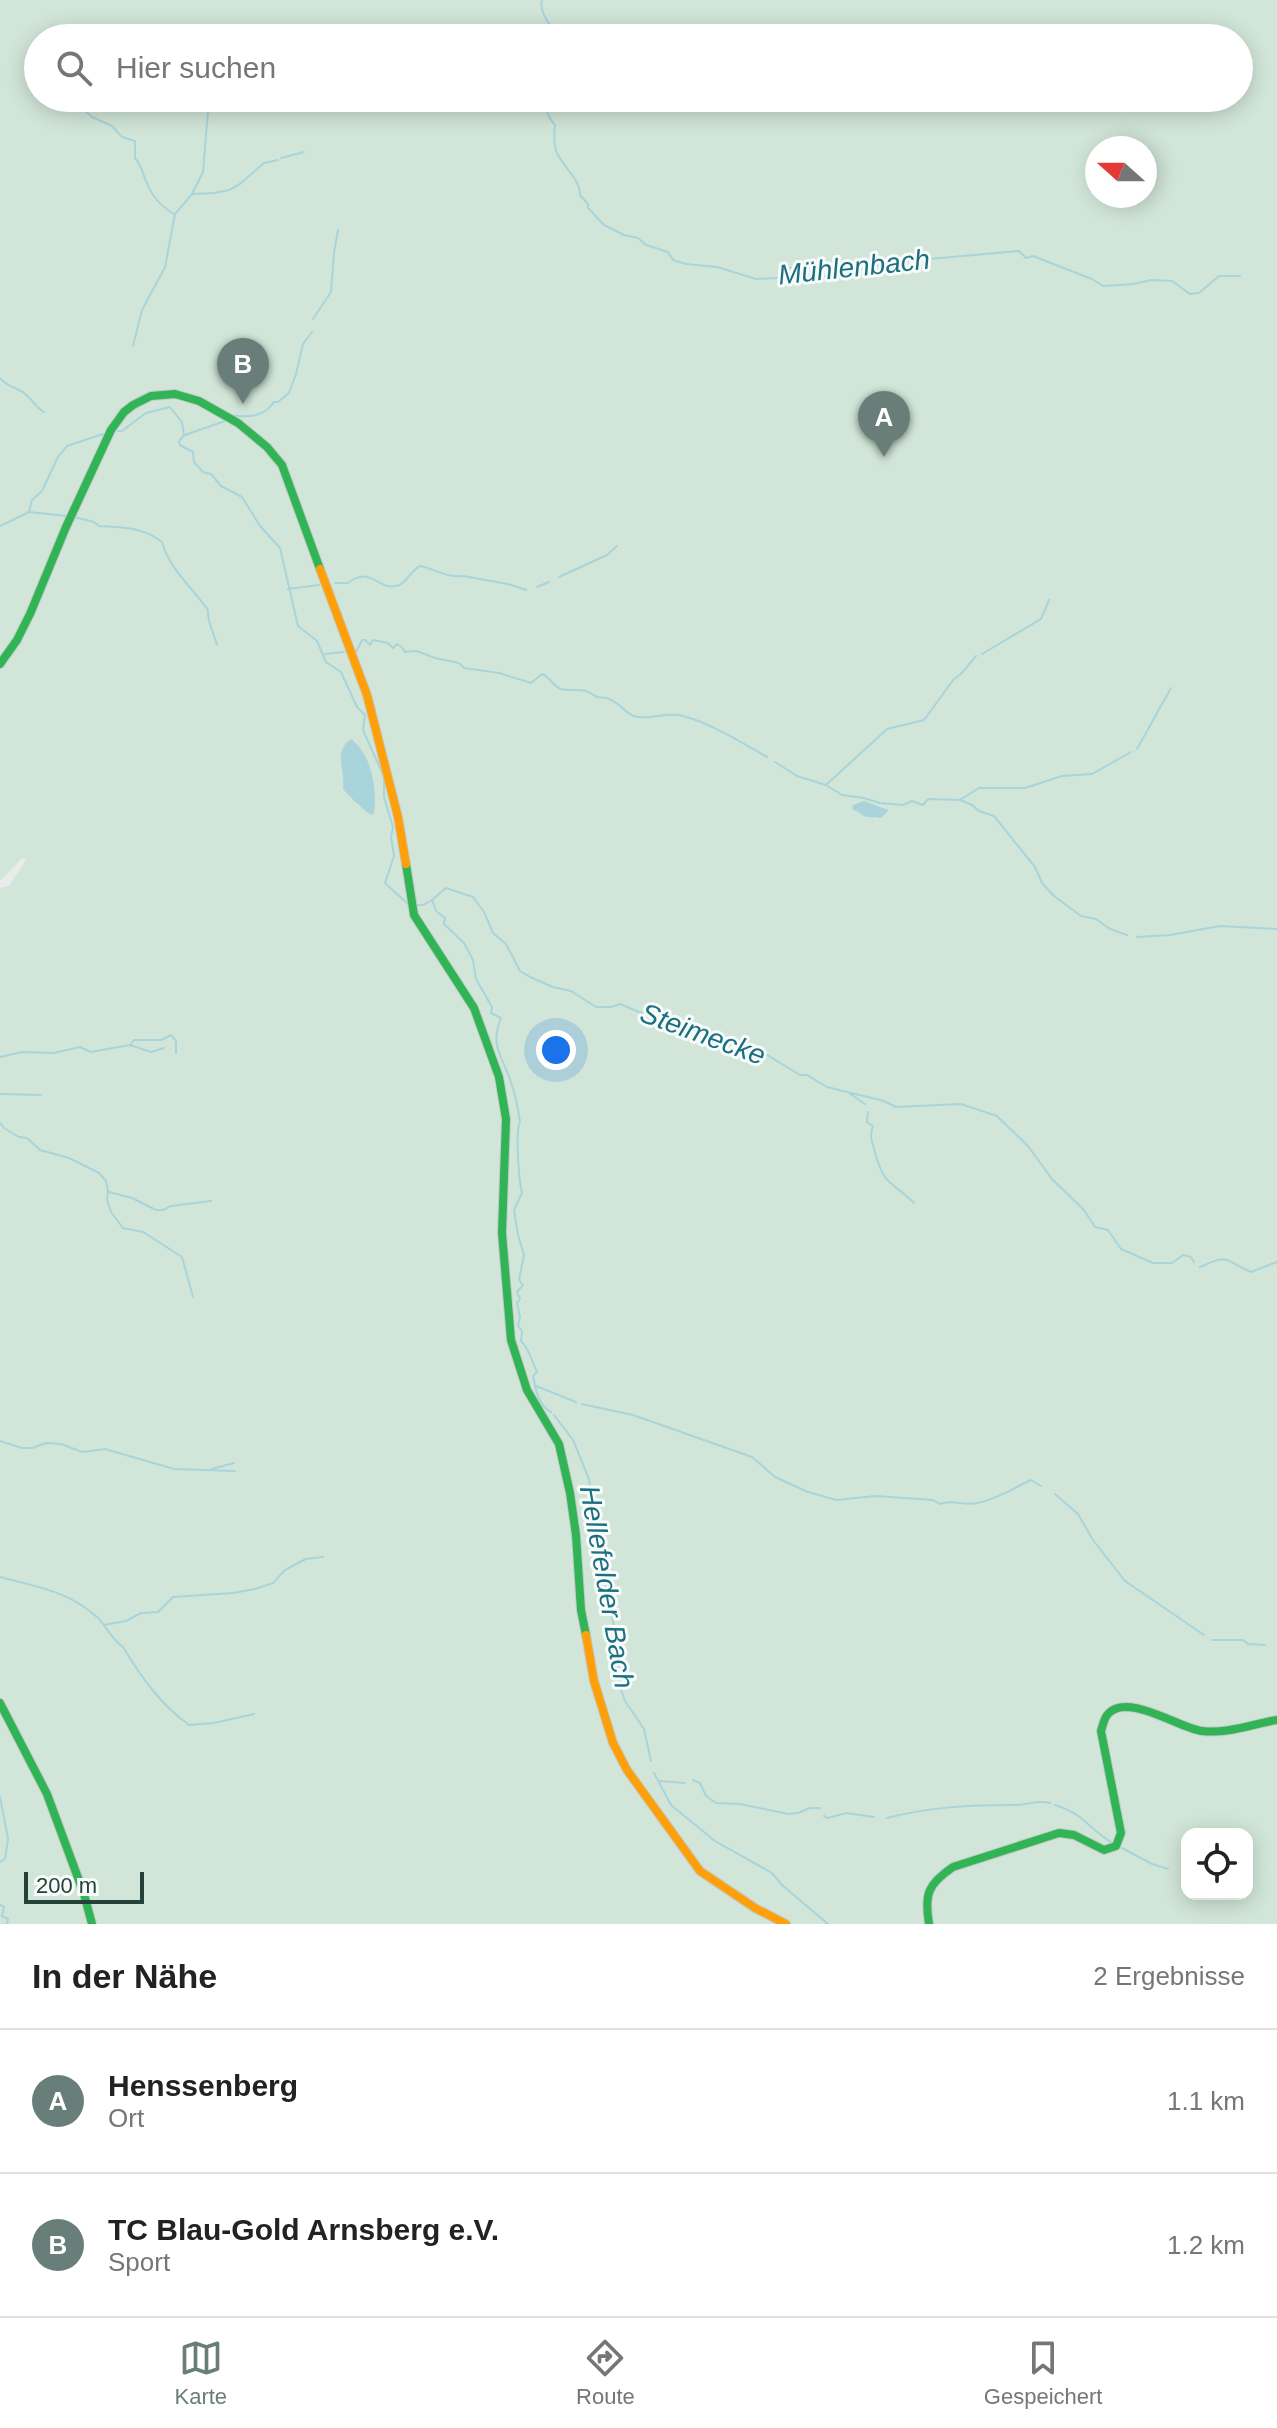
<!DOCTYPE html>
<html lang="de">
<meta charset="utf-8">
<style>
body{margin:0;font-family:Arial,sans-serif;background:#f6f6f6;color:#222}
.controls{position:absolute;right:24px;bottom:24px;display:grid;overflow:hidden;border-radius:16px;box-shadow:0 4px 20px #0003}
.controls button{width:72px;height:72px;display:grid;place-items:center;padding:0;border:0;border-bottom:2px solid #e0e0e0;background:#fff;color:#222;font:40px sans-serif}
.compass{position:absolute;left:1085px;top:136px;width:72px;height:72px;border-radius:50%;background:#fff;box-shadow:0 4px 20px #0003;rotate:291deg}
.scale{position:absolute;left:24px;bottom:20px;width:120px;box-sizing:border-box;padding-left:8px;border:4px solid #24423a;border-top:0;font-size:22px;line-height:28px;white-space:nowrap;color:#24423a;-webkit-text-stroke:6px #f7fbf9;paint-order:stroke}
.you{position:absolute;left:556px;top:1050px;width:28px;height:28px;margin:-20px;border:6px solid #fff;border-radius:50%;background:#1a73e8;box-shadow:0 0 0 12px #1a73e833}
.badge{display:grid;place-items:center;width:52px;height:52px;border-radius:50%;background:#697e78;color:#fff;font-size:26px;font-weight:700}
.pin{position:absolute;translate:-50% -66px;filter:drop-shadow(0 2px 4px #0008)}
.pin::after{content:'';position:absolute;top:42px;width:28px;height:24px;background:inherit;clip-path:polygon(0 0,100% 0,50% 100%)}
.list{margin:0;padding:0;list-style:none}
h2{display:flex;justify-content:space-between;align-items:center;height:104px;margin:0;padding:0 32px;font-size:34px}
h2 small{font-size:26px;font-weight:400;color:#767676}
.list li{display:grid;grid-template-columns:52px 1fr auto;gap:24px;align-items:center;box-sizing:border-box;height:144px;padding:0 32px;border-top:2px solid #e0e0e0}
.list b{display:block;font-size:30px;white-space:nowrap}
.list p{margin:0;font-size:26px;white-space:nowrap;color:#767676}
.list em{font-size:26px;font-style:normal;color:#767676}
.icon{flex:none;width:44px;height:44px;fill:none;stroke:currentColor;stroke-width:2;stroke-linecap:round;stroke-linejoin:round}
.map{position:relative;flex:none;width:1277px;height:1924px;overflow:hidden}
.search{position:absolute;background:#fff;box-shadow:0 4px 20px #0003;left:24px;right:24px;top:24px;height:88px;display:flex;align-items:center;gap:20px;box-sizing:border-box;padding:0 28px;border-radius:44px;color:#767676;font-size:30px}
.sheet{height:392px;background:#fff}
nav{display:flex;justify-content:space-around;align-items:center;box-sizing:border-box;height:112px;border-top:2px solid #e0e0e0;background:#fff;font-size:22px;color:#767676}
nav a{display:grid;justify-items:center;gap:4px}
nav .on{color:#697e78}
.map>svg:first-child{display:block}
</style>
<div class="map">
<svg width="1277" height="1924" viewBox="0 0 1277 1924">
<rect width="100%" height="100%" fill="#e8edeb"/>
<!-- green -->
<path fill="#d1e6d8" fill-rule="evenodd" d="M0,0H1277V1924H0V888L9,886L26,860L22,858L0,881ZM38,38H1239V98H38ZM1097,148H1145V196H1097ZM186,394C224,413 260,427 283,465L377,723L280,466L261,442L211,408L174,395L141,400L115,423V418C141,391 151,396 186,394ZM354,740C369,762 379,787 374,813L358,806L355,799L343,789ZM877,805L889,810L877,819L855,812ZM1187,1834H1247V1894H1187Z"/>
<!-- water -->
<path fill="#a9d4db" d="M351,739C371,753 378,790 374,813L371,815C360,807 352,799 343,789C346,771 332,752 351,739Z
M864,801L889,810L881,818L866,817L852,809L853,805Z"/>
<g fill="none" stroke-linecap="round" stroke-linejoin="round">
<!-- stream -->
<path stroke="#a9d4db" stroke-width="2" d="M542,0C539,10 547,21 553,29L547,34L546,38
M547,98C546,110 547,116 555,125C554,134 553,145 557,153C564,168 580,179 580,195L588,204V208L604,225L624,235L638,238L646,245L668,252L673,260L686,264L717,267L756,279L777,278L786,275L790,268H798C801,271 804,274 808,275C824,280 870,269 885,263L1019,251L1026,258L1033,256L1092,279L1103,286L1134,284L1151,280L1172,281L1190,294L1199,293L1219,276H1240
M1057,98L1065,106L1075,102
M77,103L92,117L112,126L122,137L135,141V158C142,166 142,173 147,183C152,196 162,207 174,214
M281,158L304,152
M193,194L214,193L229,190L240,184L264,163L278,160
M313,319L331,292L334,253L338,230
M133,346L142,310L165,267L175,214L192,194L203,172L209,98
M0,378C7,387 16,387 24,393C34,401 35,407 44,412
M231,415C248,418 264,417 274,402H278L289,393L296,374L303,344L312,332
M118,431H122L146,413L170,407L182,422L184,435L179,441L180,445L193,452L194,462L203,472L211,474L221,486L242,497L260,526L280,548L298,626L317,641L326,662L341,672L357,707L365,715L363,730L384,777V797L393,827L391,837L394,856L385,883L408,904
M185,435L225,421
M29,512L67,516
M74,517L94,522L99,526C123,527 142,527 162,542C171,571 190,585 208,610C207,622 214,633 217,645
M0,526L29,512L32,500L42,491L58,457L67,446L103,434
M559,577L607,555L617,546
M335,583H348C371,565 377,590 396,586C407,584 410,571 420,566C435,569 447,578 463,576L508,584L526,590
M537,587L549,582
M288,589L319,585
M356,652L362,640H365L370,645L373,640L388,643L393,648L397,644L402,647L405,652L417,651L435,658L459,663L464,668L499,673L531,683L542,674C551,677 552,686 561,689C569,691 578,689 586,691C590,692 593,695 597,697C601,698 605,697 609,699C620,703 625,713 634,716C650,721 666,711 683,716C708,722 745,744 767,757
M325,654L344,652
M982,654L1041,619L1049,600
M1137,749L1171,688
M775,762L797,776L826,785L842,795L864,798L880,803L903,805L912,801L923,805L928,799L960,800L972,805L979,811L994,816L1035,867L1042,883L1054,896L1081,916L1096,919L1110,929L1127,935
M827,784L887,729L924,720L954,679L961,674L976,656
M960,800L979,788H1025L1062,776L1092,774L1131,752
M432,900L446,888L473,897L484,912L493,933L506,944L520,971L530,977L553,987L571,991L596,1007H611L620,1004L656,1019L682,1022L713,1038L754,1047L800,1075H807L827,1087L884,1101L896,1107L961,1104L997,1116L1028,1146L1052,1179L1084,1210L1095,1227L1108,1230L1121,1249L1153,1263H1172L1183,1255L1191,1257L1194,1262
M415,905H423L432,900L436,911L445,918L444,924L464,943L473,960L476,979L492,1007L491,1013L501,1018C490,1046 501,1054 510,1079C515,1093 518,1108 520,1122C515,1132 519,1181 522,1193L514,1210L518,1235L524,1255L519,1280L523,1285L517,1292L520,1299L517,1303L520,1317L518,1326L522,1331L521,1341C529,1348 532,1362 537,1372L533,1376C536,1390 538,1405 551,1412
M1137,937L1170,935L1220,926L1277,929
M130,1045L134,1040H161L171,1035L176,1041V1053
M0,1057L22,1052L54,1053L80,1047L91,1052L130,1045L151,1052L164,1048
M849,1093L865,1104
M0,1094L41,1095
M868,1112L867,1122L873,1126C869,1137 872,1141 875,1152C884,1187 892,1181 914,1203
M0,1123L4,1128L19,1137L27,1138L40,1150L69,1158L99,1173L106,1181L108,1191L107,1200L111,1212L123,1228L143,1232L182,1257L193,1297
M109,1192L132,1198L156,1210H163L171,1206L211,1201
M1200,1267C1231,1253 1223,1260 1251,1272L1277,1262
M536,1386L576,1402
M582,1404L633,1415L752,1457L775,1477L808,1492L836,1500L876,1496L933,1500L940,1504C953,1499 964,1506 977,1503C995,1500 1014,1488 1031,1480L1041,1486
M554,1415L573,1440L589,1479L596,1535L615,1632L620,1687L625,1701L644,1729L651,1761
M0,1441L22,1448H32L46,1443L61,1444L82,1452L105,1449L174,1469L235,1471
M212,1469L234,1463
M1055,1494L1078,1514L1093,1540L1125,1581L1204,1635
M0,1577C37,1587 69,1591 98,1618C107,1627 112,1640 123,1647C141,1677 161,1705 189,1725L214,1723L254,1714
M104,1625L126,1621L141,1613L158,1612L173,1597L233,1593L255,1589L273,1583L285,1570L296,1564L306,1559L323,1557
M1212,1640H1243L1248,1644L1265,1645
M654,1773L671,1805L715,1841L772,1873L782,1885L828,1924
M693,1780L700,1783L706,1796L716,1803L740,1804L788,1814L798,1813L810,1808H820
M659,1781L685,1783
M0,1797L8,1839L5,1859L0,1862
M1055,1805C1085,1814 1088,1829 1113,1843
M824,1816L828,1818L846,1813L874,1817
M887,1818C929,1807 970,1805 1013,1805C1027,1806 1036,1799 1050,1803
M1122,1848L1152,1864L1168,1869
M0,1905L4,1907L2,1916L8,1919L7,1924"/>
<defs>
<path id="fast" d="M0,664L17,640L30,614L66,527L111,430L124,412L133,405L151,396L175,394L199,401L238,423L267,447L282,465L320,569
M406,864L414,915L474,1008L499,1077L506,1119L502,1233L511,1340L527,1390L559,1444L570,1493L576,1535L581,1610L586,1635
M0,1703L47,1794L84,1894L92,1924
M929,1924C924,1894 928,1884 953,1867L1059,1833L1074,1835L1104,1850L1116,1846L1121,1833L1101,1731C1103,1725 1104,1718 1108,1714C1127,1692 1179,1728 1202,1731C1227,1734 1253,1724 1277,1720"/>
<path id="slow" d="M320,569L367,695L398,817L406,864
M586,1635L594,1681L613,1743L627,1770L700,1871L755,1908L786,1924"/>
</defs>
<!-- fast casing -->
<use href="#fast" stroke="#c3cbc8" stroke-width="10"/>
<!-- slow casing -->
<use href="#slow" stroke="#c3cbc8" stroke-width="10"/>
<!-- fast -->
<use href="#fast" stroke="#30b455" stroke-width="8"/>
<!-- slow -->
<use href="#slow" stroke="#ff9f0a" stroke-width="8"/>
</g>
<g text-anchor="middle" dominant-baseline="central" stroke-width="6" stroke-linejoin="round" paint-order="stroke">
<!-- water labels -->
<g font-size="28" font-style="italic" fill="#1c6f80" stroke="#f7fbf9">
<text transform="translate(854 267) rotate(-6)">Mühlenbach</text>
<text transform="translate(703 1034) rotate(20)">Steimecke</text>
<text transform="translate(607 1587) rotate(80)">Hellefelder Bach</text>
</g>
</g>
</svg>
<div class="controls">
<button><svg class="icon" aria-label="locate" viewBox="0 0 24 24"><circle cx="12" cy="12" r="6"/><path d="M12 2v4M12 18v4M2 12h4M18 12h4"/></svg></button>
</div>
<svg class="compass" viewBox="-18 -18 36 36"><path d="M0-13l5 13h-10z" fill="#e53935"/><path d="M0 13l5-13h-10z" fill="#767676"/></svg>
<div class="scale">200 m</div>
<div class="you"></div>
<div class="pin badge" style="left:884px;top:457px">A</div>
<div class="pin badge" style="left:243px;top:404px">B</div>
<div class="search"><svg class="icon" aria-label="search" viewBox="0 0 24 24"><circle cx="10" cy="10" r="6"/><path d="M15 15l6 6"/></svg>Hier suchen</div>
</div>
<section class="sheet">
<h2>In der Nähe<small>2 Ergebnisse</small></h2>
<ul class="list">
<li><span class="badge">A</span><div><b>Henssenberg</b><p>Ort</p></div><em>1.1 km</em></li>
<li><span class="badge">B</span><div><b>TC Blau-Gold Arnsberg e.V.</b><p>Sport</p></div><em>1.2 km</em></li>
</ul>
</section>
<nav>
<a class="on"><svg class="icon" aria-label="map" viewBox="0 0 24 24"><path d="M3 6l6-2 6 2 6-2v14l-6 2-6-2-6 2zM9 4v14M15 6v14"/></svg>Karte</a>
<a><svg class="icon" aria-label="directions" viewBox="0 0 24 24"><path d="M12 3l9 9-9 9-9-9zM9 14v-3h6M13 9l2 2-2 2"/></svg>Route</a>
<a><svg class="icon" aria-label="saved" viewBox="0 0 24 24"><path d="M7 4h10v16l-5-4-5 4z"/></svg>Gespeichert</a>
</nav>
